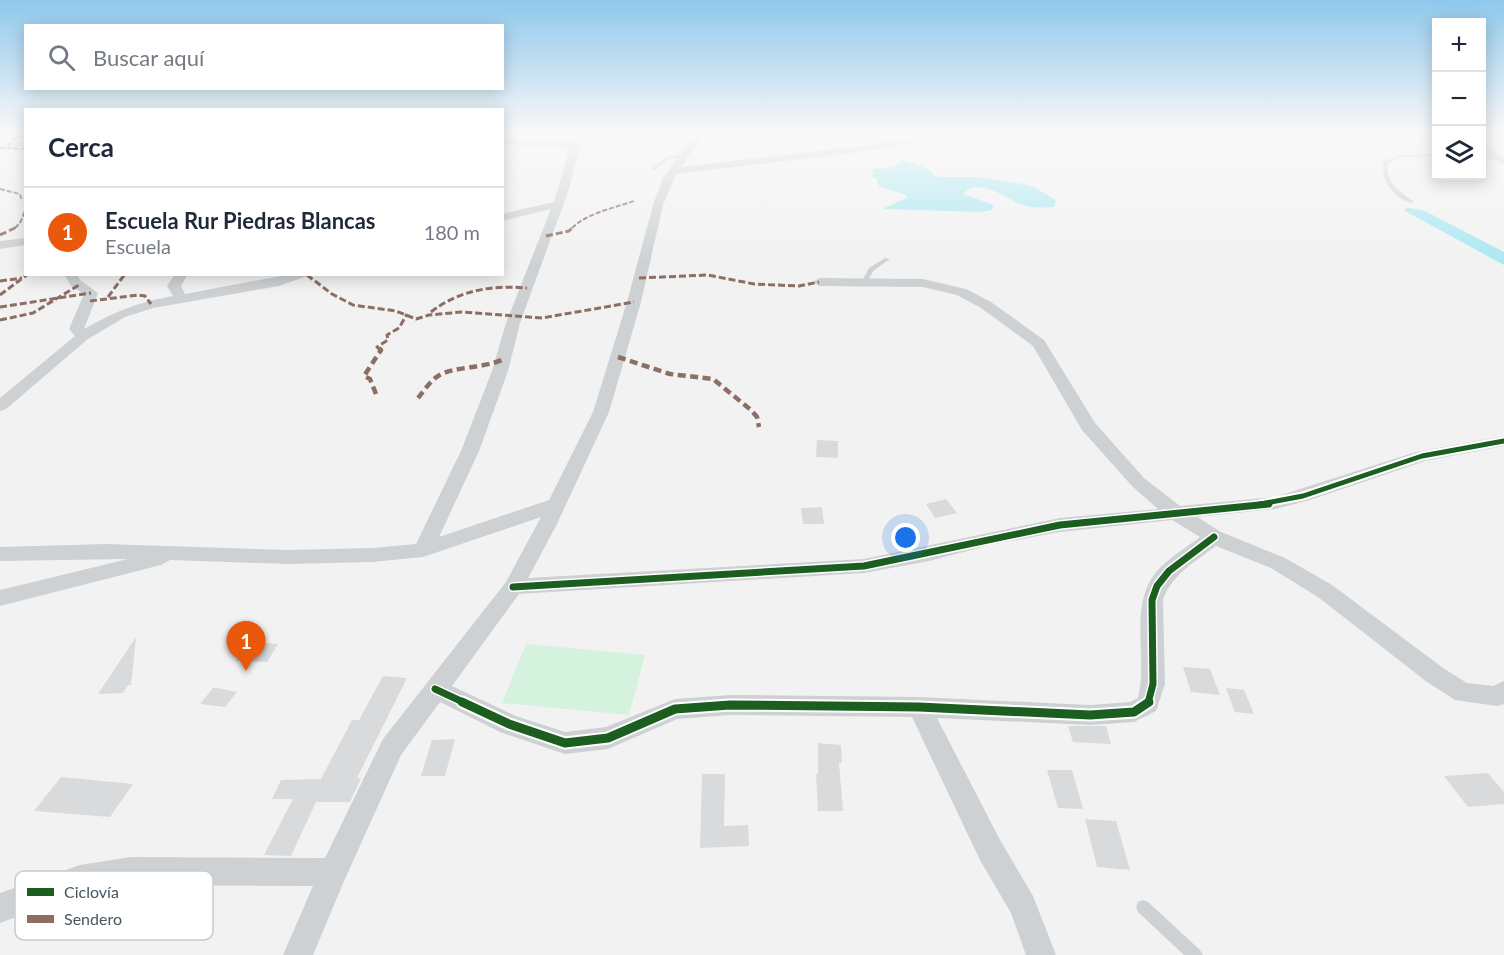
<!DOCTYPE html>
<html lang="es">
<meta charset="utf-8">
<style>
body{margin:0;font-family:Lato,sans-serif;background:#f6f6f7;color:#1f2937}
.controls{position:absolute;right:18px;top:18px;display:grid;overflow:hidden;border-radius:0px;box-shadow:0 3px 15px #0003}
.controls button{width:54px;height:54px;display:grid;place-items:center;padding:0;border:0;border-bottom:2px solid #e0e1e3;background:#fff;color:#1f2937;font:30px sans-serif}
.you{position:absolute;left:906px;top:538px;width:21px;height:21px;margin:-15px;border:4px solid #fff;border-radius:50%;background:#1a73e8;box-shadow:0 0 0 9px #1a73e833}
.badge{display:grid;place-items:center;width:39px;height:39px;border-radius:50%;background:#ea580c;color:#fff;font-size:20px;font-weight:700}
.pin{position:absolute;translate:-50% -50px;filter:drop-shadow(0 2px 3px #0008)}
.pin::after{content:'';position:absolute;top:32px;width:21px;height:18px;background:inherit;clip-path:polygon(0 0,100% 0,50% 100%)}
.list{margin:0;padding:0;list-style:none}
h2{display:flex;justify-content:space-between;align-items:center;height:78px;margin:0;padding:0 24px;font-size:26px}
h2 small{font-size:20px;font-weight:400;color:#747a83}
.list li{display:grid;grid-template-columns:39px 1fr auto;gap:18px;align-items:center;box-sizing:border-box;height:90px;padding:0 24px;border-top:2px solid #e0e1e3}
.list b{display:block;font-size:22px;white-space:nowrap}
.list p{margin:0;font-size:20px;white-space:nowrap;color:#747a83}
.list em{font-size:20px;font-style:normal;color:#747a83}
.icon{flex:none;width:33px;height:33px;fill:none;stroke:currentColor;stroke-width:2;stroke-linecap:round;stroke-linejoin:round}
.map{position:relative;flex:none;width:1504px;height:955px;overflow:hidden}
.search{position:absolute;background:#fff;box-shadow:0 3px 15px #0003;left:24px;top:24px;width:480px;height:66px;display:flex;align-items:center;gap:15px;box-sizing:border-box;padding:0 21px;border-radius:0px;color:#747a83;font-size:22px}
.panel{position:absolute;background:#fff;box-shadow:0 3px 15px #0003;left:24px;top:108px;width:480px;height:168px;border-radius:0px}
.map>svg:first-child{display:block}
</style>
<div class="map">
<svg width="1504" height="955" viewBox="0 0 1504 955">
<rect width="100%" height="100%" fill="#f2f2f2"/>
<!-- green -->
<path fill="#d5f2de" d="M526,644L645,655L629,715L502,703Z"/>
<!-- water -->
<path fill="#a9e7f1" d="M903,160L929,169L933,175L939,177H978L1023,184L1034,187L1056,200L1054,207C1042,208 1027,208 1016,202C1002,195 977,178 963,194L994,205L992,210L979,212L886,209L884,208L907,198L906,195L879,186L876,178L871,177L873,173L872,169L894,167Z
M1407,208L1423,210L1504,252V265L1405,211L1404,209Z"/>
<!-- building -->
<path fill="#d9dadb" d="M817,440L838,441V458L816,457Z
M946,499L957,513L935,518L926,504Z
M822,507L824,524H803L801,508Z
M136,637L131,685H128L123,693L98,694Z
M248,642L278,644L267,662L235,661Z
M1183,667L1210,669L1220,695L1191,692Z
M383,676L407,678L357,778H361L350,802H316L291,856L264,855L293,799H272L281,780L321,779L352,720H359Z
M213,688H217L237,692L225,707L200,704Z
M1226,688L1244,690L1254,714L1235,712Z
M1068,726H1106L1111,744L1073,742Z
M455,739L445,776H421L432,740Z
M818,743L841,745L842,763H839L843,811H818L816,774H818Z
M1047,770H1072L1083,809L1058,808Z
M1488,773L1504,792V804L1468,807L1444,776Z
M702,774H725L724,826L748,825L749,846L700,848Z
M61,777L133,784L110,817L34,811Z
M1085,819L1116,821L1130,870L1097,867Z"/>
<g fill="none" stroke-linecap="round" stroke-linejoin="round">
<!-- service -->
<path fill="#cdd1d3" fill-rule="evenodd" d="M1285,132H1290L1294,135L1290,136Z
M1504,144V147L1490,151L1488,150Z
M685,154L687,155V156L669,159L655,170L651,169L666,157Z
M1436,154V156L1402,157L1388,163C1385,182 1399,191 1413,201V203C1395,200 1379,179 1384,161L1401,155Z
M1482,156L1504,160V162L1482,158Z
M885,258L890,259L874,270L867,282H863L862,281L869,268Z
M1143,900L1148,902L1200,950L1203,955H1184L1138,912L1136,907L1138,902Z"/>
<!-- minor -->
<path fill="#cdd1d3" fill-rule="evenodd" d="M577,132H586L580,144L569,189L520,323L508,371L479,451L439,537L549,500L593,412L627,302L653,205L663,178L697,132H706L681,167L852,147L953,132H973L969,135L852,153L676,174L663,205L641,302L609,412L556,526L528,578L864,559L1060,518L1158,509L1132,486L1082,430L1033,346L981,308L957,295L923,287L819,286L813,282L819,278L923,279L966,289L991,302L1044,340L1095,423L1144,478L1180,506L1275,497L1416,452L1504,436V446L1425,461L1310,500L1275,509L1197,517L1221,532L1285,558L1332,585L1443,668L1467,683L1493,686L1504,681V704L1497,706L1455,700L1427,682L1318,597L1271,568L1216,546C1196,561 1171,575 1163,600L1165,684L1156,711L1134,722L1090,725L937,718L1000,840L1033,896L1056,955H1026L1011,913L980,860L912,717L730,715L677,719L608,749L565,754L500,732L440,702L401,755L344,881L313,955H283L313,886L131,885L80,893L0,923V893L80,865L131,857L325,858L383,739L506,582L541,517L423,557L372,562L288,564L170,560L161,565L0,606V590L128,559L0,561V547L106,544L288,550L372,548L416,544L461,451L492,371L506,323L551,209L502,221V214L554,202L570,147L502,145V139L572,141ZM1172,520L1200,537C1188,546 1174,555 1163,565C1125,599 1149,655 1138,698L1130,702L1090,705L919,697L730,695L675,699L606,727L565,732L516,716L452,686L519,594L864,573L929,561L994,544L1060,532Z
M26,140V146L0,151V145Z
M1482,143L1504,157V165L1482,150Z
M26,238V245L0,249V241Z
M64,274H77L80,280L98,293L84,329C114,312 138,302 173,296L167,286L175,274H188L181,286L185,294L291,274H313L279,286L153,308L125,317L88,339L6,409L0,411V398L75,336L69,329L84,294L71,286Z"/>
<!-- quiet-far2 -->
<path stroke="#8d6e63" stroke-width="2" stroke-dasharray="5 2" stroke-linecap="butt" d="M8,146L13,139L26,135
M0,148L26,149
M0,189L20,194L21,198L26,199
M15,228L20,223L26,208
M572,228C587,213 614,208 634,201"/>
<!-- quiet-far1 -->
<path stroke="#8d6e63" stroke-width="3" stroke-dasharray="7 3" stroke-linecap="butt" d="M0,235L17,227
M546,236L569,231L573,227
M307,275L332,294L353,305L396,311L416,319L429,315L462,312L542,318L634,302
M639,278L708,275L754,284L799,286L819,282
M0,281L22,278
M0,295L28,274
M108,297L125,274
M90,301L138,295L145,296L151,304
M0,307L91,293
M431,312C459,290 492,285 527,288
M0,320L33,313L79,285
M381,350L377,347L388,340L387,335L399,328L407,314"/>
<!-- quiet -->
<path stroke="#8d6e63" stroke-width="4.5" stroke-dasharray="8 4.5" stroke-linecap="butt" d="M618,357L670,374L713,379L751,410L757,417L759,427
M376,394L370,379L364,376L381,350L379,348
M418,398C424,391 430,381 438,376C453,366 483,369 504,359"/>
<defs>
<path id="cycleway-far2" d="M1255,505L1303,496L1422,456L1504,441"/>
<path id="cycleway-far1" d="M513,587L864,566L1060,525L1269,504
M435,689L465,703
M1148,703L1153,684L1152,600L1157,586L1169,571L1214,537"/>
<path id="cycleway" d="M462,702L509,724L565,743L608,738L675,709L730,705L919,707L1090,715L1134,712L1149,702"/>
</defs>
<!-- cycleway-far2 casing -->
<use href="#cycleway-far2" stroke="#fff" stroke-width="9"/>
<!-- cycleway-far1 casing -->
<use href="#cycleway-far1" stroke="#fff" stroke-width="10"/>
<!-- cycleway casing -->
<use href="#cycleway" stroke="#fff" stroke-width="13"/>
<!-- cycleway-far2 -->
<use href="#cycleway-far2" stroke="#1b5e20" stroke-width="5"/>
<!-- cycleway-far1 -->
<use href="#cycleway-far1" stroke="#1b5e20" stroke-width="7"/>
<!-- cycleway -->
<use href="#cycleway" stroke="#1b5e20" stroke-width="9"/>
</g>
<!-- sky -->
<linearGradient id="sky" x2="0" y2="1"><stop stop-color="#8fc8ec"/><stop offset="0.5" stop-color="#f9f9f9"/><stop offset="1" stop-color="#f9f9f9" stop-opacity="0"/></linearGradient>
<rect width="1504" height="265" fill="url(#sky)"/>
<!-- legend -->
<rect x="15" y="871" width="198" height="69" rx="9" fill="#fff" stroke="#c8cccf" stroke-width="1.5"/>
<rect x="27" y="888" width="27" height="8" fill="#1b5e20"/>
<rect x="27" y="915" width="27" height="8" fill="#8d6e63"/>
<g font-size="16" fill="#48565f">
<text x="64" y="898">Ciclovía</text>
<text x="64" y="925">Sendero</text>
</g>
</svg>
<div class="controls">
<button>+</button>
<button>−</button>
<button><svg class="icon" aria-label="layers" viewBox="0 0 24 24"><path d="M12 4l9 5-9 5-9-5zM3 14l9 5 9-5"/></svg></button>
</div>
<div class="you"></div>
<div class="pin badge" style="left:246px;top:671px">1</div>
<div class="search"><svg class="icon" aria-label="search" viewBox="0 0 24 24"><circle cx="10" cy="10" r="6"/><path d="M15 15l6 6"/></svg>Buscar aquí</div>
<section class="panel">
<h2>Cerca<small></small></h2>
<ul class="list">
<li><span class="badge">1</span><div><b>Escuela Rur Piedras Blancas</b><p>Escuela</p></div><em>180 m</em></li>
</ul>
</section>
</div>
